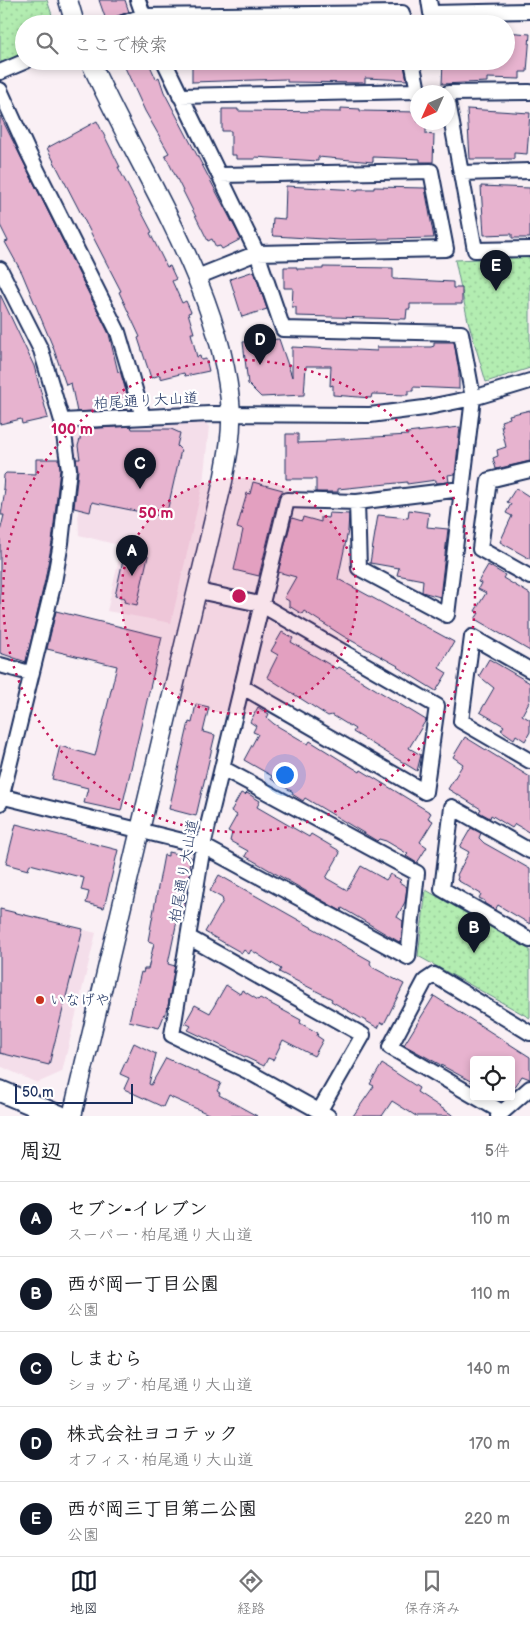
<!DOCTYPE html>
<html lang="ja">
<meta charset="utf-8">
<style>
body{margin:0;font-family:"Balsamiq Sans","Klee One",sans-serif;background:#f6f6f6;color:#202124}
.controls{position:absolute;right:15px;bottom:15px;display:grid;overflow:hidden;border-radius:5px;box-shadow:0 2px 8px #0003}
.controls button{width:45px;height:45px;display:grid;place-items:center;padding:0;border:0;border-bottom:1px solid #e0e0e0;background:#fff;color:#202124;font:25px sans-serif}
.compass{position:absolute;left:410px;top:85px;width:45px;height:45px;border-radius:50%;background:#fff;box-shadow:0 2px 8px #0003;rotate:225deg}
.scale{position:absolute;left:15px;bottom:12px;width:118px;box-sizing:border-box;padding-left:5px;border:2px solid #1b2f5e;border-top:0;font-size:14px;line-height:18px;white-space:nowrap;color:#1b2f5e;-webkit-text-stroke:4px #fff;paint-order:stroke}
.you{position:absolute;left:284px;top:774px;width:18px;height:18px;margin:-12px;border:4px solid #fff;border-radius:50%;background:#1a73e8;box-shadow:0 0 0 8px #1a73e833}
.badge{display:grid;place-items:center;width:32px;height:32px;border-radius:50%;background:#111827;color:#fff;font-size:16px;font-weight:700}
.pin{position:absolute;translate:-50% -41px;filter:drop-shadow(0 1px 2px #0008)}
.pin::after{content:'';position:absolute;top:26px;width:18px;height:15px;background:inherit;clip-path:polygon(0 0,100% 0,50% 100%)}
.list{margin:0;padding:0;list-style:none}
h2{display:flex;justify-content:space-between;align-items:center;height:65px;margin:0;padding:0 20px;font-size:21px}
h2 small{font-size:16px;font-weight:400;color:#757577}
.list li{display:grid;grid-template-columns:32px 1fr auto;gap:15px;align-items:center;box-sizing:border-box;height:75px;padding:0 20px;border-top:1px solid #e0e0e0}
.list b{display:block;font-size:19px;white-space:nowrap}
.list p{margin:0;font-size:16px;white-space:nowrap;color:#757577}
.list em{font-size:16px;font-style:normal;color:#757577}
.icon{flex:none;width:28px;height:28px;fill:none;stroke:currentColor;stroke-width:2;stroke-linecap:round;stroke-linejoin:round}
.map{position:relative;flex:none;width:530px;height:1116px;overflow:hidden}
.search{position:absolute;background:#fff;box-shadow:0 2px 8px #0003;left:15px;right:15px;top:15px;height:55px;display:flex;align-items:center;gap:12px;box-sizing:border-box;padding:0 18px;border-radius:28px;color:#757577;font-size:19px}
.sheet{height:440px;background:#fff}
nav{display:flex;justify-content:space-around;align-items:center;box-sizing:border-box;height:70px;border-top:1px solid #e0e0e0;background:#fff;font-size:14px;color:#757577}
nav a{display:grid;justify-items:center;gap:2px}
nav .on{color:#111827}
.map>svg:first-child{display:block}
</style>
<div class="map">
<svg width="530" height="1116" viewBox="0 0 530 1116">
<defs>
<pattern id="grass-dots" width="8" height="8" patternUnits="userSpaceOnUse" patternTransform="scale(1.25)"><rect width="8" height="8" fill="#b3edb1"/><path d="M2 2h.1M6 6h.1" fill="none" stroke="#99cc9b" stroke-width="1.8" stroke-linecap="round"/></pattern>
</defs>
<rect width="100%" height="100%" fill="#faf0f5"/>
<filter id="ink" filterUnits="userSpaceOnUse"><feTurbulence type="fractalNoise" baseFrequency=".02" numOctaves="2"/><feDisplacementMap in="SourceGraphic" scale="10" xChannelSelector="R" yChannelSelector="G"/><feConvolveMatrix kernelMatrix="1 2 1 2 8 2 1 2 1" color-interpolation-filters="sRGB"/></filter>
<g filter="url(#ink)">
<!-- built -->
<path fill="#f4deea" d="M206,423L209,427L203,483L171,623L107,611L122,546L79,535L76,462L71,433L75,425Z
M0,908L96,933L62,1072L37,1083L0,1066Z"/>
<!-- grass -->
<path fill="url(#grass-dots)" stroke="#678e88" d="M0,0H47L55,24H24V52L3,63L0,61Z
M530,257V368L486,382L468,321L455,260Z
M426,890L530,950V1018L418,956Z"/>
<!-- building -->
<path fill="#e7b3cf" stroke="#1b2f5e" d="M99,0H125L129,12L106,20Z
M506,32L530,34L527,72H520V79L487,78V82L442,84L443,61H506Z
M122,61H148L156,79L159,77L164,92L241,239L222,249L220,246L216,247L212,239L208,241L165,155L169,153L145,111Z
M199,61L221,63L403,61L407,80L365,78V83L287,82V79L192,82V67H199Z
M341,108L360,109V111L418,112V122H426V134L434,135L433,162H420V159L373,157V162L318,157V161L255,157V159H236V155H231V131H222V109H238V111L341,112Z
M467,109L530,113L527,154L514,153V159H470Z
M0,115L109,334L118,372L120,371L129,401L126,402L127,409L77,412L71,383L66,385L53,347L22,273L5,242L8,241L0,225Z
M97,121L120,167H118L152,232L150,233L167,267L170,266L176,279L172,281L182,303L186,301L191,312L188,313L194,333H191L197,357L200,356L201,360L206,359L209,371L185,376L184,373L160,379V375L151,378L138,338L140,337L119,292L121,291L47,148Z
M286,186L358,190V189H374V187L425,188L434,238L340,240L274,236L272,234L273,218L285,219Z
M481,186L530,188V238H512V234L484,235Z
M284,267H297V269H323V267L393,268V279L453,282V288H462V304H410V309H407L406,319L296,316V307H292L293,288H284Z
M254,271L267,309L242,317L230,279Z
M0,294L34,366L48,418L22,424L21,419L0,424Z
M279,339L292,377V347L377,351V347H431L434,346V342H454L459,372V389L413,387V391H408V395L372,394L371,398L333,395V385L330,386L331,366H306L304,395L261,397L248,384L243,342Z
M530,410V461L496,469L493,458L498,456L497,450L506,447L501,426H503L501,421L510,418L509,415Z
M131,426L132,429H171L180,433L177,446L181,450L167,512L161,511L160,516L92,502L90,512L74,508L78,470L76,459H80L78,446L83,429Z
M460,427L455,474L448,475L449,482L436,483V480L407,484V482L338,489V492H316V479H286V434H298V443L326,442V440L408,435L407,433Z
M36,459H59L60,469L52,542L45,580L26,662L0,653V532L4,515H1L5,490L3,489L4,475L6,473L36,474Z
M253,482L283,490L278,498L259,576L234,570L243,530L237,528L247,493L250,494Z
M516,488L530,497V559L500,542L512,516L506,513L511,504L507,502Z
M409,510L429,513L427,527L448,529L440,597L422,592L423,580L397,575L399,568L370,563L378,515L408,518Z
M329,513L349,514L348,531L338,579L454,642L439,668L447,673L436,691L397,667L398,666L343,636L304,611L302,614L289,606V601L284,598L296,577L278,572L292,518L302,521L303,517L321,522V517L328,518Z
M125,551L148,556L137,605L124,602L125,598L115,596Z
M488,565L505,575L503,578L530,594V651L475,619L479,613L475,611L486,593L478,589L481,583L478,582Z
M56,611L162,637L121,811L84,803L88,788L52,779L60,746L95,756L117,666L47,649Z
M282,632L293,638L291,642L337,669L339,667L426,720L409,748L421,755L417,771L353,732L355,729L332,715L328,716L267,677L278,655L271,651Z
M489,659L530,683V700L522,715L530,720V732L525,741L516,735L514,739L501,730L504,726L480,712L494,688L479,676Z
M196,704L209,707L203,732L215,735L196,816L169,809L189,722L192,723Z
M258,707L269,714L267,718L274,724L308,744L310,741L360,772L361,770L431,813L428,818L433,821L420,842L427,847L417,863L406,856L408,854L386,841L379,839L377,841L305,798L303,801L292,794L293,792L271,779L272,776L244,760L258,734L253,732L256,726L250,722Z
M465,737L530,777V833L515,824L512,828L491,815L490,818L479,812L481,809L448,789L463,764L453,757Z
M241,793L245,795L247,793L260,801L257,807L309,837L311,834L338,850L340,853L326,878L347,890L361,866L386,880L390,874L401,880L399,882L407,887L405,902L397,917L403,921L401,943L342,908L341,911L311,894L245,856L248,851L230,841L232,833L228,831L237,815L231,811Z
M16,824L118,850L104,908L86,903L89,892L81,890L84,878L30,864L28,870L6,864Z
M471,828L481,833L479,838L484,843L530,869V924L498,905L495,910L484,903L485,901L479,898L481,894L457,880L458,877L457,875L469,852L460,847Z
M168,852L191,857L189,867L191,868L183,912L179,911L168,964L175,966L168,1006L159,1028L129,1021L141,972L143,973L144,969H148L154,943L148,941L164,855L168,856Z
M219,875L371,961L370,963L372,967L404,984L384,1024L381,1022L378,1028L331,1001L332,999L279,972L281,969L251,950L249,954L244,950L242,953L205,932L223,901L222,898L210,891Z
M0,909L83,929L49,1065L0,1053Z
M226,985L240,994L242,990L258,1000L260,998L301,1020L300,1023L318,1033L317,1036L323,1040L314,1056L283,1040L273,1060L268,1058L264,1066L188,1030L191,1026L185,1023L195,1005L210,1013Z
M434,996L530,1057V1079L522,1076L511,1093V1060H474V1083L404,1045Z
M134,1043L156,1054L149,1084L151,1085L166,1058L221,1083L217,1091L220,1093L219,1095L257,1116H213L168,1096L163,1107L124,1089L129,1078L120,1074Z
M382,1064L419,1088L417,1092L454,1116H416L392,1101L382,1116H353L374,1086L370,1084Z"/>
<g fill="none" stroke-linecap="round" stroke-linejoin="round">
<defs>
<path id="minor" d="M138,0L146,23
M429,0L431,13L530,11
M121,24L142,16L402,13L405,24
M164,61L257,253L283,329L461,333L473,398L447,615L359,568L357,502
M0,72L26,61
M0,90L29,154L118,332L143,417
M448,93L530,92
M180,96L418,91L412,61
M448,102L475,250L530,249
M461,173L530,171
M0,269L41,350L62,421L69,469L61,543L54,582L0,803
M197,277L257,253L446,249L431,171L220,175
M62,421L210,414L370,415L424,408L473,398L530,381
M530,470L489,480L480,549L530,577
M198,591L260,604L437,706L425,792L241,686
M0,665L30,673
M530,670L472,637L461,721L530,761
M0,796L203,846L408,957L417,873L222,768
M530,851L452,807L442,889L530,940
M188,937L363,1035L320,1110
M474,1096L390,1047L425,981L434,975L530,1033
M476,1097L502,1112
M328,1116L247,1071L172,1035L203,846L287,500L357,502L461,489
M498,1116L530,1088"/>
<path id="tertiary" d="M68,0L75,24
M72,1116L223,481C227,459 232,436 231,413C224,291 139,171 90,61"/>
<path id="secondary" d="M0,1091L60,1116"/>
</defs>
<!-- minor casing -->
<use href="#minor" stroke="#1b2f5e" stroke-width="18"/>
<!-- tertiary casing -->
<use href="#tertiary" stroke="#1b2f5e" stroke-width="21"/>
<!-- secondary casing -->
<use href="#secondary" stroke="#1b2f5e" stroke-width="24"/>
<!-- minor -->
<use href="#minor" stroke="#fff" stroke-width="14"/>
<!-- tertiary -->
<use href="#tertiary" stroke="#fff" stroke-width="18"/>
<!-- secondary -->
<use href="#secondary" stroke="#fff" stroke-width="20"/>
</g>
</g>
<!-- distance rings -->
<circle cx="239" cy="596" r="118" fill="#c2185b" fill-opacity=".12"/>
<g fill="none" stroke="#c2185b" stroke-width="2.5" stroke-dasharray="2.5 5">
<circle cx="239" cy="596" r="118"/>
<circle cx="239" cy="596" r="236"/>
</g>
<!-- markers -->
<circle fill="#c8321e" stroke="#fff" stroke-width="2" cx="40" cy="1000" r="5"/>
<g text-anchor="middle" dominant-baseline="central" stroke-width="4.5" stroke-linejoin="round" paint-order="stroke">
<!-- street labels -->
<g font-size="15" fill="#1b2f5e" stroke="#fff">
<text transform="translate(146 401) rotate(-3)">柏尾通り大山道</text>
<text transform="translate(184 871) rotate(-80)">柏尾通り大山道</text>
</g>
<!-- poi labels -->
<g font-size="15" fill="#1b2f5e" stroke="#fff" text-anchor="start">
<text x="50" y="1000">いなげや</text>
</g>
</g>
<circle cx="239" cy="596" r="8" fill="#c2185b" stroke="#fff" stroke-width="2.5"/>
<g font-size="15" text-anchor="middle" font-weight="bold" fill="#c2185b" stroke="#fff" stroke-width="4.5" stroke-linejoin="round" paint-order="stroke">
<text x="72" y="434">100 m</text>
<text x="156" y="518">50 m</text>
</g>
</svg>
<div class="controls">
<button><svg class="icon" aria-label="locate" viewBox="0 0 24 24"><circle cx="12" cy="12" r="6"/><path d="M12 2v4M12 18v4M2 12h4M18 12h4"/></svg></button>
</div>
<svg class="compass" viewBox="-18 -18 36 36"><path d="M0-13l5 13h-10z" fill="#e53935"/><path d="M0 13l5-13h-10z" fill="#757577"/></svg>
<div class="scale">50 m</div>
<div class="you"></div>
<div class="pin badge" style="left:132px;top:576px">A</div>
<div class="pin badge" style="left:474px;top:953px">B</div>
<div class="pin badge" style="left:140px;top:489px">C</div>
<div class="pin badge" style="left:260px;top:365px">D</div>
<div class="pin badge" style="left:496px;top:291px">E</div>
<div class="search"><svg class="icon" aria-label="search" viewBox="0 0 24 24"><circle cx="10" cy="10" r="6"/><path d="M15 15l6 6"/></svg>ここで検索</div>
</div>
<section class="sheet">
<h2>周辺<small>5件</small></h2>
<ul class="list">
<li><span class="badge">A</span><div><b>セブン-イレブン</b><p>スーパー · 柏尾通り大山道</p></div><em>110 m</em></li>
<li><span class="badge">B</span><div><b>西が岡一丁目公園</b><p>公園</p></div><em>110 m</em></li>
<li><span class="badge">C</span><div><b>しまむら</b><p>ショップ · 柏尾通り大山道</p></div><em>140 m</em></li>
<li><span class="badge">D</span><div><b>株式会社ヨコテック</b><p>オフィス · 柏尾通り大山道</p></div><em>170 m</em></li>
<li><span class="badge">E</span><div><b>西が岡三丁目第二公園</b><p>公園</p></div><em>220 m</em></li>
</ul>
</section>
<nav>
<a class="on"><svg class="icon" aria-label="map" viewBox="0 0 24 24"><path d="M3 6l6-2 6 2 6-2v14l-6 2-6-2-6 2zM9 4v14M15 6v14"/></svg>地図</a>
<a><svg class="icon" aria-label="directions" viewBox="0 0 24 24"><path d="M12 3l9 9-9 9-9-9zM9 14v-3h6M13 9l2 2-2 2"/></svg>経路</a>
<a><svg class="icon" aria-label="saved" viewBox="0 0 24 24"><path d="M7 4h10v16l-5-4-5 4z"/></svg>保存済み</a>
</nav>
